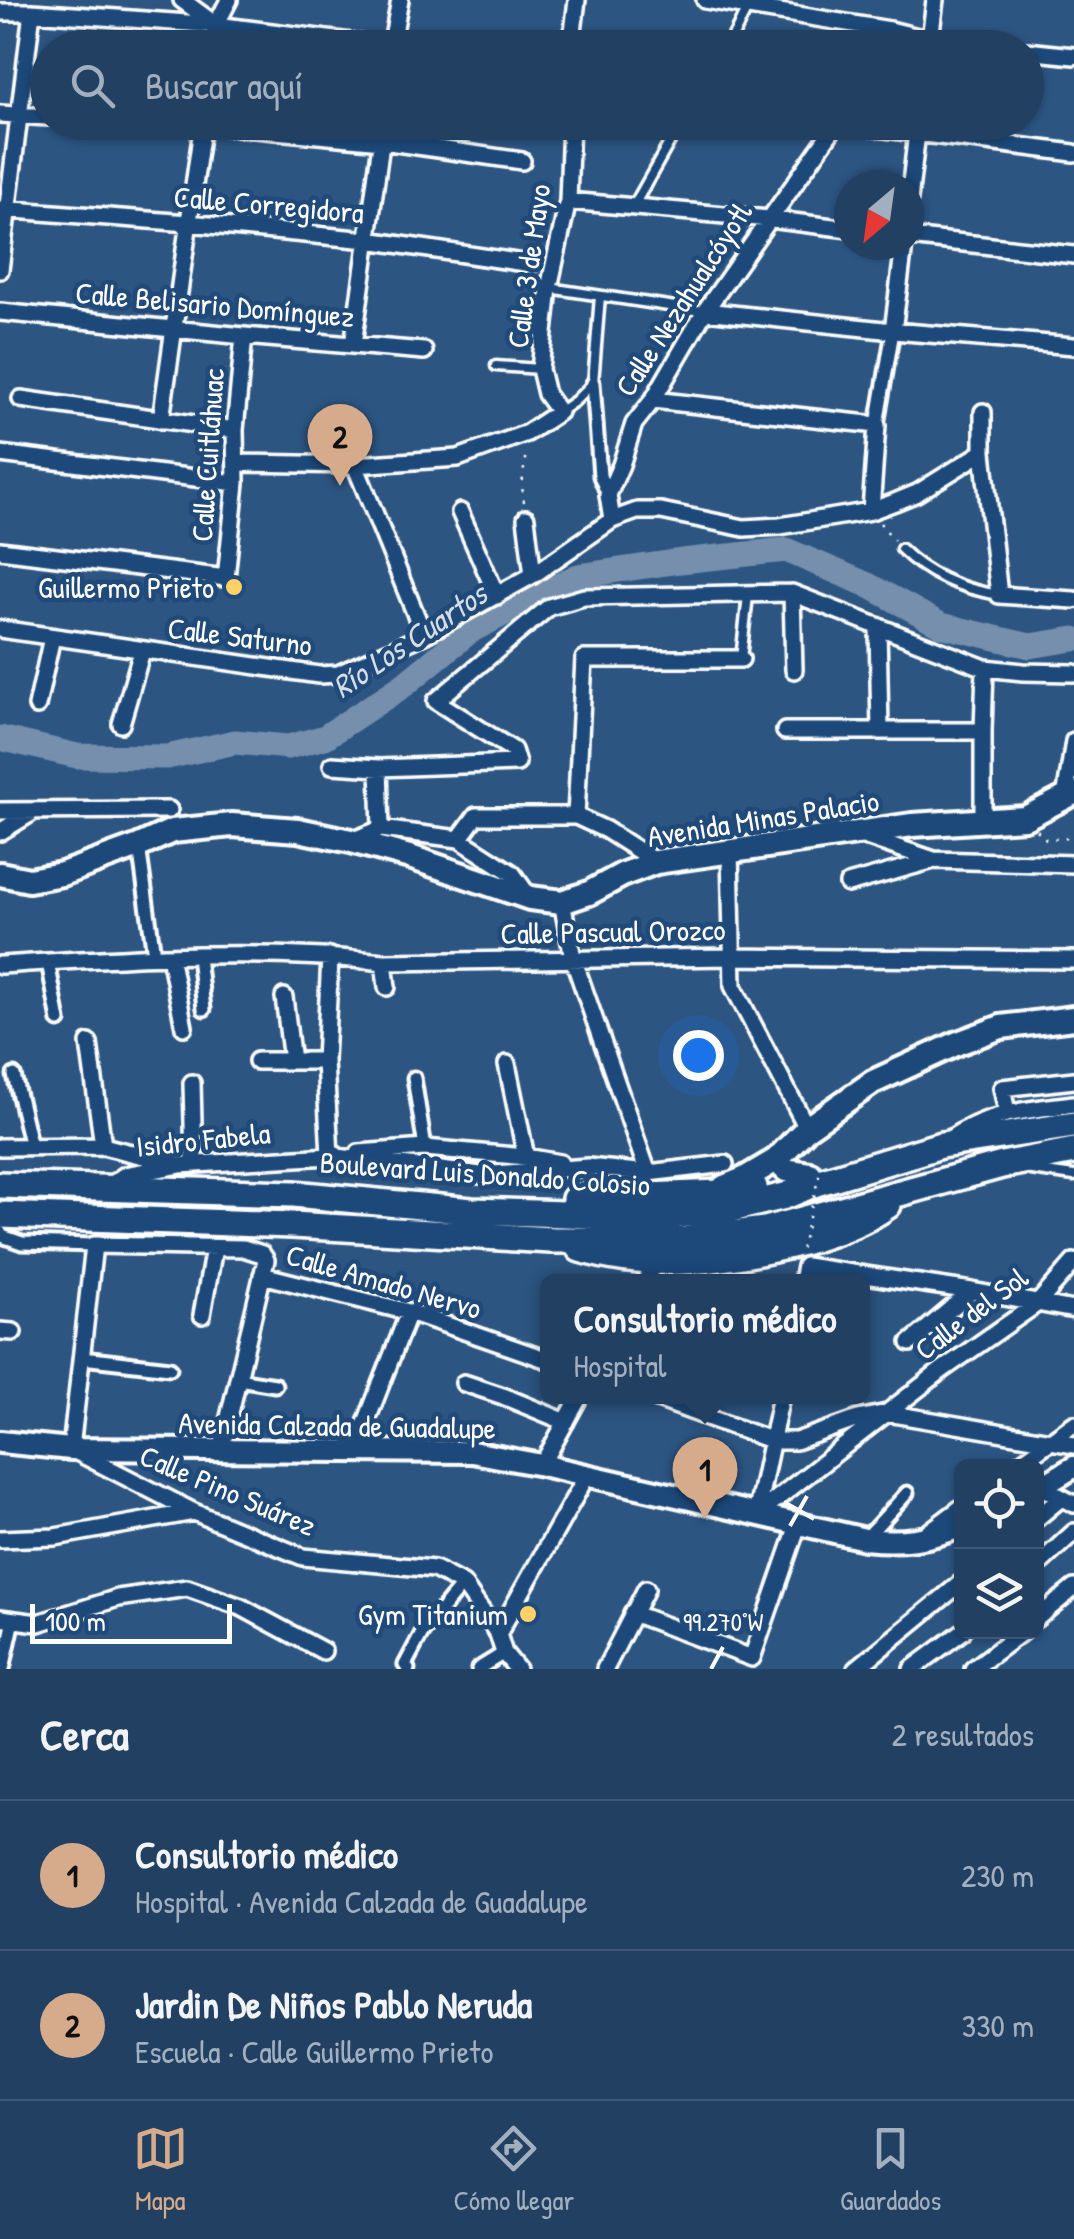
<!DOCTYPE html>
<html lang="es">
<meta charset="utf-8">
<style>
body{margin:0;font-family:"Patrick Hand",sans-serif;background:#294768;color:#f1f3f6}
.controls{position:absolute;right:30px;bottom:30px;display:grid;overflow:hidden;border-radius:15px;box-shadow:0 2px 8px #0004}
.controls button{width:90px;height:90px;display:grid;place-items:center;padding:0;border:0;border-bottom:2px solid #3e5977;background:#214062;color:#f1f3f6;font:50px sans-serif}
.compass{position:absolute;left:834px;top:170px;width:90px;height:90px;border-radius:50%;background:#214062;box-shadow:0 2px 8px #0004;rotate:209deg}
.scale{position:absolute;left:30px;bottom:25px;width:202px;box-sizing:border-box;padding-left:10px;border:5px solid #fff;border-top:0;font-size:28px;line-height:35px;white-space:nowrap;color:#fff;-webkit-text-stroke:8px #1f4a7a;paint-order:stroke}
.you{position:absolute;left:698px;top:1055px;width:35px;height:35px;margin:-25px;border:8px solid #fff;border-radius:50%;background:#1a73e8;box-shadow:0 0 0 15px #1a73e833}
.badge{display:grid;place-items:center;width:65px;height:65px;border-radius:50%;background:#d6ab8b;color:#111;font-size:32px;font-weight:700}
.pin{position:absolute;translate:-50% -82px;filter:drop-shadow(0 2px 5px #0008)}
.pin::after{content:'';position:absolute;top:52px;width:35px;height:30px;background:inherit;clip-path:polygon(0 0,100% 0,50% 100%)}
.popup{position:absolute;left:540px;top:1274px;width:330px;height:130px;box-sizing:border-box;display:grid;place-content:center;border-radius:15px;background:#214062;filter:drop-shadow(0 2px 8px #0005);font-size:32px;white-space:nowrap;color:#a2afbe}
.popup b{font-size:38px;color:#f1f3f6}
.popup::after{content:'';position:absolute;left:50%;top:100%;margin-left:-20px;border:20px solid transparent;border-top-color:#214062}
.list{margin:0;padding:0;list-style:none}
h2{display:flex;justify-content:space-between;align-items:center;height:130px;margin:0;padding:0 40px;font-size:42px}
h2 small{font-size:32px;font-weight:400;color:#a2afbe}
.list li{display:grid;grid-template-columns:65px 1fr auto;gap:30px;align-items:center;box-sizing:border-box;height:150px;padding:0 40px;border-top:2px solid #3e5977}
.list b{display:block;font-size:38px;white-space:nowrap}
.list p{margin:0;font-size:32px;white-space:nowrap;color:#a2afbe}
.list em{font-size:32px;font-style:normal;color:#a2afbe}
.icon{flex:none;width:55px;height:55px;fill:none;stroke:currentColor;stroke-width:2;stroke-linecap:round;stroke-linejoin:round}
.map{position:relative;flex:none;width:1074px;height:1669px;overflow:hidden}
.search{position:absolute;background:#214062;box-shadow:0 2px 8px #0004;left:30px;right:30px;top:30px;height:110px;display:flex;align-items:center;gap:25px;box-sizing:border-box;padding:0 35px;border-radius:55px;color:#a2afbe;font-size:38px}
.sheet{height:430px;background:#214062}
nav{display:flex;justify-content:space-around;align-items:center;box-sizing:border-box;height:140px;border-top:2px solid #3e5977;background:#214062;font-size:28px;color:#a2afbe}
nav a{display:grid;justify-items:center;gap:5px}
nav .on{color:#d6ab8b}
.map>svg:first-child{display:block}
</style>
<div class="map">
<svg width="1074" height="1669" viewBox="0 0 1074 1669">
<rect width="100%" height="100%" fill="#2c5582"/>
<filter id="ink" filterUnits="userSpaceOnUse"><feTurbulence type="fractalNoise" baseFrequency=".01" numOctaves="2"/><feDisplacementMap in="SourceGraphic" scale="20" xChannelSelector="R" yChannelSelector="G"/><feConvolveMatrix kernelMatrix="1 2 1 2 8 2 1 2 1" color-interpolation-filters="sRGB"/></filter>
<g filter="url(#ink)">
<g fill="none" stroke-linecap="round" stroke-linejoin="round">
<!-- river -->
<path stroke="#748fad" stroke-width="25" d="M0,738L77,756L167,757L235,742L288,747L325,737L404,685L470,631L578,576L681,561L786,550L868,585L941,625L1030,646L1074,639"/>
<defs>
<path id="service" d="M727,48L747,9
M633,207L681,122
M549,288L702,311
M496,366L540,369
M559,412L575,401L593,383L600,296
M901,549C928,576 961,589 999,595
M741,659L748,595
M1031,1170L1074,1176"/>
<path id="pedestrian" d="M593,383L600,476L608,495
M877,425L893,331
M139,846L154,955
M198,956L204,1009
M48,962L59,1021
M14,1075L31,1147
M414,1078L425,1148
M0,1232L2,1236L22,1243L94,1245
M82,1358L170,1368
M238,1379L275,1385
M865,1539L907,1493
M3,1669L14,1620
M408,1669L405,1665L422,1633L463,1584
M478,1669L504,1653"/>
<path id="minor" d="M182,0L216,25
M705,0L890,30L930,40L998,48
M0,12H32L216,25L399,48
M213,48L216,25L229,0
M391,48L400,0
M571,48L577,0
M929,48L935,0
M1026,51L1074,56
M0,114L48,117
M179,122L382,141L522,161
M837,123L1074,153
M909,200L918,124
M568,201L769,219L849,229
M0,209L189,223L368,240L531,264
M909,237L1074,255
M0,270L32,12
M705,311L893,331L1074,346
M0,312L244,336L424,351
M893,331L904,245
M353,345L384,122
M21,399L235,430
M653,400L877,425L871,511
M983,412V452L999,595L1074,600
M161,420L203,122
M0,454L236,483
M236,463L355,465L458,458L527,433L559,412L546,394L540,369L549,288L568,201L571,122
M355,465L424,635
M460,512L497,596
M526,518L533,575
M612,520L608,495L621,465L634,424L653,400L705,311L838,122
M0,550L226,578L236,483L235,430L244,336
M792,593L794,670
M878,626L880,731
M0,629L319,675L338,674L424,635L533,575L612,520L637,511H661L744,528L780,526L871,511L895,502L917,493L983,452
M37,706L52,637
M121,724L142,651
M785,731H983
M332,765L379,768L517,763L513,750L436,701L549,607L584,597L792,593L985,668L1023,672L1074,673
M379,768L381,829
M1065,798L1074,741
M0,811L169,810
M576,816L584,659H741
M983,821V731L985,668
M0,832L31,813
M863,836L934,860L1074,864
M459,839L476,816H576L606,830L656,862
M351,841L381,829L459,839L512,873L530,898
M730,850L733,986L807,1128
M848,884L934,860
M562,902L573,958L648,1173
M170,956L184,1027
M330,956L325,1061L330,1156L336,1155
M384,962L387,987
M0,965C127,957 257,948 384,962L732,957L1074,960
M284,997L292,1061
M89,1043L103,1146
M257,1061H325
M507,1064L526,1157
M192,1083L194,1163
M1007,1112L1002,1088L1074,1080
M948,1140C988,1112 1027,1110 1074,1104
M0,1147L103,1146L176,1164
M359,1153L425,1148L526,1157L560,1163
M109,1186L125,1175L180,1165L330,1156L480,1175L588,1167L648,1173L725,1164
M262,1275L409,1312L548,1360
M645,1282L656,1262
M802,1282L805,1266L972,1291L1074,1310
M202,1315L214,1248
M0,1331L13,1332
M910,1343L972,1291
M464,1383L503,1396L566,1422
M649,1396L773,1441H796L858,1419L887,1413L1074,1445
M221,1451L266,1260L262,1254L243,1248L94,1245L71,1449L194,1512L303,1557L434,1569L463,1584L498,1634L504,1653L517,1669
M355,1451L409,1312
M542,1465L580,1396
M1016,1466L1074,1424
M1042,1487L1074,1504
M756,1515L942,1370L1038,1303L1074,1262
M756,1515L781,1396
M1036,1519L1060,1499
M926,1534L962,1507
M0,1539L55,1537L194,1512
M1036,1567L1074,1532
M632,1613L752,1658L798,1525
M0,1618L38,1623L118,1598L187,1588L241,1607L323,1651
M1036,1619L1074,1588
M498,1634L586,1477
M605,1669L646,1589
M856,1669L962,1582
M912,1669L962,1632
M973,1669L1022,1632"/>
<path id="tertiary" d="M0,1442L71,1449L472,1452L542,1465L865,1539C899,1543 929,1540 962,1526
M1036,1490L1074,1467"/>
<path id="secondary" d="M0,874L29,880L62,874L139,846L172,831L232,825L298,830L351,841L410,857L530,898L562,902L589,893L624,874L656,862L912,825L1025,818L1074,793
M776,1160L786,1170L810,1174
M724,1187L744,1179L776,1160L807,1128L873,1082L958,1043L1001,1027L1074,1018"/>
<path id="trunk" d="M0,1185L294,1194L472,1211L654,1217L723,1211L785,1196L816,1183L941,1145L1074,1125
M575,1199L720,1193L754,1187
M0,1215L292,1225L551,1240H684L765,1230L1002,1165L1074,1151
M580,1249C653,1271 730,1261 803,1242C833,1233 863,1223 888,1205"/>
</defs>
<!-- service casing -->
<use href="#service" stroke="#fff" stroke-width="15"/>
<!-- pedestrian casing -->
<use href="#pedestrian" stroke="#fff" stroke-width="19"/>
<!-- minor casing -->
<use href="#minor" stroke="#fff" stroke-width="22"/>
<!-- tertiary casing -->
<use href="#tertiary" stroke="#fff" stroke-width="28"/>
<!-- secondary casing -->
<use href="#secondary" stroke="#fff" stroke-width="30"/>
<!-- trunk casing -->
<use href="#trunk" stroke="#fff" stroke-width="32"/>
<!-- path -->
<path stroke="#fff" stroke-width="2.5" stroke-dasharray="2.5 8" stroke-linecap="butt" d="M524,502L522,486L526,450
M880,523L894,540
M1037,830L1046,839L1074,838"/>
<!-- service -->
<use href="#service" stroke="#1f4a7a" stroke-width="8"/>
<!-- pedestrian -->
<use href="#pedestrian" stroke="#1f4a7a" stroke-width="11"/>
<!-- minor -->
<use href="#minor" stroke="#1f4a7a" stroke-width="15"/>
<!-- tertiary -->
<use href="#tertiary" stroke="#1f4a7a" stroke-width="20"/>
<!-- secondary -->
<use href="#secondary" stroke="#1f4a7a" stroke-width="22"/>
<!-- trunk -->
<use href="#trunk" stroke="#1f4a7a" stroke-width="25"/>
<!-- path-bridge -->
<path stroke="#fff" stroke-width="2.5" stroke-dasharray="2.5 8" stroke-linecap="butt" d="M799,1259L821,1167"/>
</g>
</g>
<!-- ticks -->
<path fill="none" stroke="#fff" stroke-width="4" d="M784,1502L814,1519M790,1526L807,1496M711,1669L723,1647"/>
<!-- markers -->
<g fill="#ffd166" stroke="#1f4a7a" stroke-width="4">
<circle cx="234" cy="587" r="10"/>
<circle cx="528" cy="1614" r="10"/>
</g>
<g text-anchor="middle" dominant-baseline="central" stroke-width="9" stroke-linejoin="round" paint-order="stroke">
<!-- street labels -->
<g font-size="30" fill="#fff" stroke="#1f4a7a">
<text transform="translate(269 204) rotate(5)">Calle Corregidora</text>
<text transform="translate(528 266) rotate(-82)">Calle 3 de Mayo</text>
<text transform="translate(683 299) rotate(-57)">Calle Nezahualcóyotl</text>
<text transform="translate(215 304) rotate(5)">Calle Belisario Domínguez</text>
<text transform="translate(207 455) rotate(-86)">Calle Cuitláhuac</text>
<text transform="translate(240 636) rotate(7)">Calle Saturno</text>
<text transform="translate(763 818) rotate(-9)">Avenida Minas Palacio</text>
<text transform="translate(613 931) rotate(-1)">Calle Pascual Orozco</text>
<text transform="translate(203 1139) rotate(-6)">Isidro Fabela</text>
<text transform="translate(485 1173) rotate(4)">Boulevard Luis Donaldo Colosio</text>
<text transform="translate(384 1281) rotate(16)">Calle Amado Nervo</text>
<text transform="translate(971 1313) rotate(-37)">Calle del Sol</text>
<text transform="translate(337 1425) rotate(1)">Avenida Calzada de Guadalupe</text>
<text transform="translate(228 1490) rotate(23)">Calle Pino Suárez</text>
</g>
<!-- poi labels -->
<g font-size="30" fill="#fff" stroke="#1f4a7a" text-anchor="end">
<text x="214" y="587">Guillermo Prieto</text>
<text x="508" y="1614">Gym Titanium</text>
</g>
<!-- water labels -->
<g font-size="32" font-style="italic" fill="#d5dde6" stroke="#1f4a7a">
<text transform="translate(409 640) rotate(-34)">Río Los Cuartos</text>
</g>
</g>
<g font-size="25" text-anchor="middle" fill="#fff" stroke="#1f4a7a" stroke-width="9" stroke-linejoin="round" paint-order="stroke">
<text x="723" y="1631">99.270°W</text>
</g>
</svg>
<div class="controls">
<button><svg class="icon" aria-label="locate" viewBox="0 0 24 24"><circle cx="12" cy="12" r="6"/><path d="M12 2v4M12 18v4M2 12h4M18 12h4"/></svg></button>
<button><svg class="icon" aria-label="layers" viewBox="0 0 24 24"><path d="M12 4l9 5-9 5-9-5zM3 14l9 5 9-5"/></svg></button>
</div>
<svg class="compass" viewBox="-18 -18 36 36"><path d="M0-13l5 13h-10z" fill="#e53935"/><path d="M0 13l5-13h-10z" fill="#a2afbe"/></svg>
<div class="scale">100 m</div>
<div class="you"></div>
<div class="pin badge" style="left:705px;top:1519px">1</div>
<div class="popup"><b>Consultorio médico</b>Hospital</div>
<div class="pin badge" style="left:340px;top:486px">2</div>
<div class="search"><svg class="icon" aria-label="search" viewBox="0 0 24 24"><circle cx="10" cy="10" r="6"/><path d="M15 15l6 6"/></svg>Buscar aquí</div>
</div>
<section class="sheet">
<h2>Cerca<small>2 resultados</small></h2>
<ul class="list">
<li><span class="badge">1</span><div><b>Consultorio médico</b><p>Hospital · Avenida Calzada de Guadalupe</p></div><em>230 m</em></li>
<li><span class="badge">2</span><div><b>Jardin De Niños Pablo Neruda</b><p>Escuela · Calle Guillermo Prieto</p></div><em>330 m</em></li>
</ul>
</section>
<nav>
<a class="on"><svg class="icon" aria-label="map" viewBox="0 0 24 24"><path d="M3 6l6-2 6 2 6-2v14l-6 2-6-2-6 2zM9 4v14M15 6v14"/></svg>Mapa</a>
<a><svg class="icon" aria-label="directions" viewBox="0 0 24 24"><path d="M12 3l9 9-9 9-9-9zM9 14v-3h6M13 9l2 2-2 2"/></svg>Cómo llegar</a>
<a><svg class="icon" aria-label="saved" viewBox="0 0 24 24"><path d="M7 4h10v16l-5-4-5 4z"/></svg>Guardados</a>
</nav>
